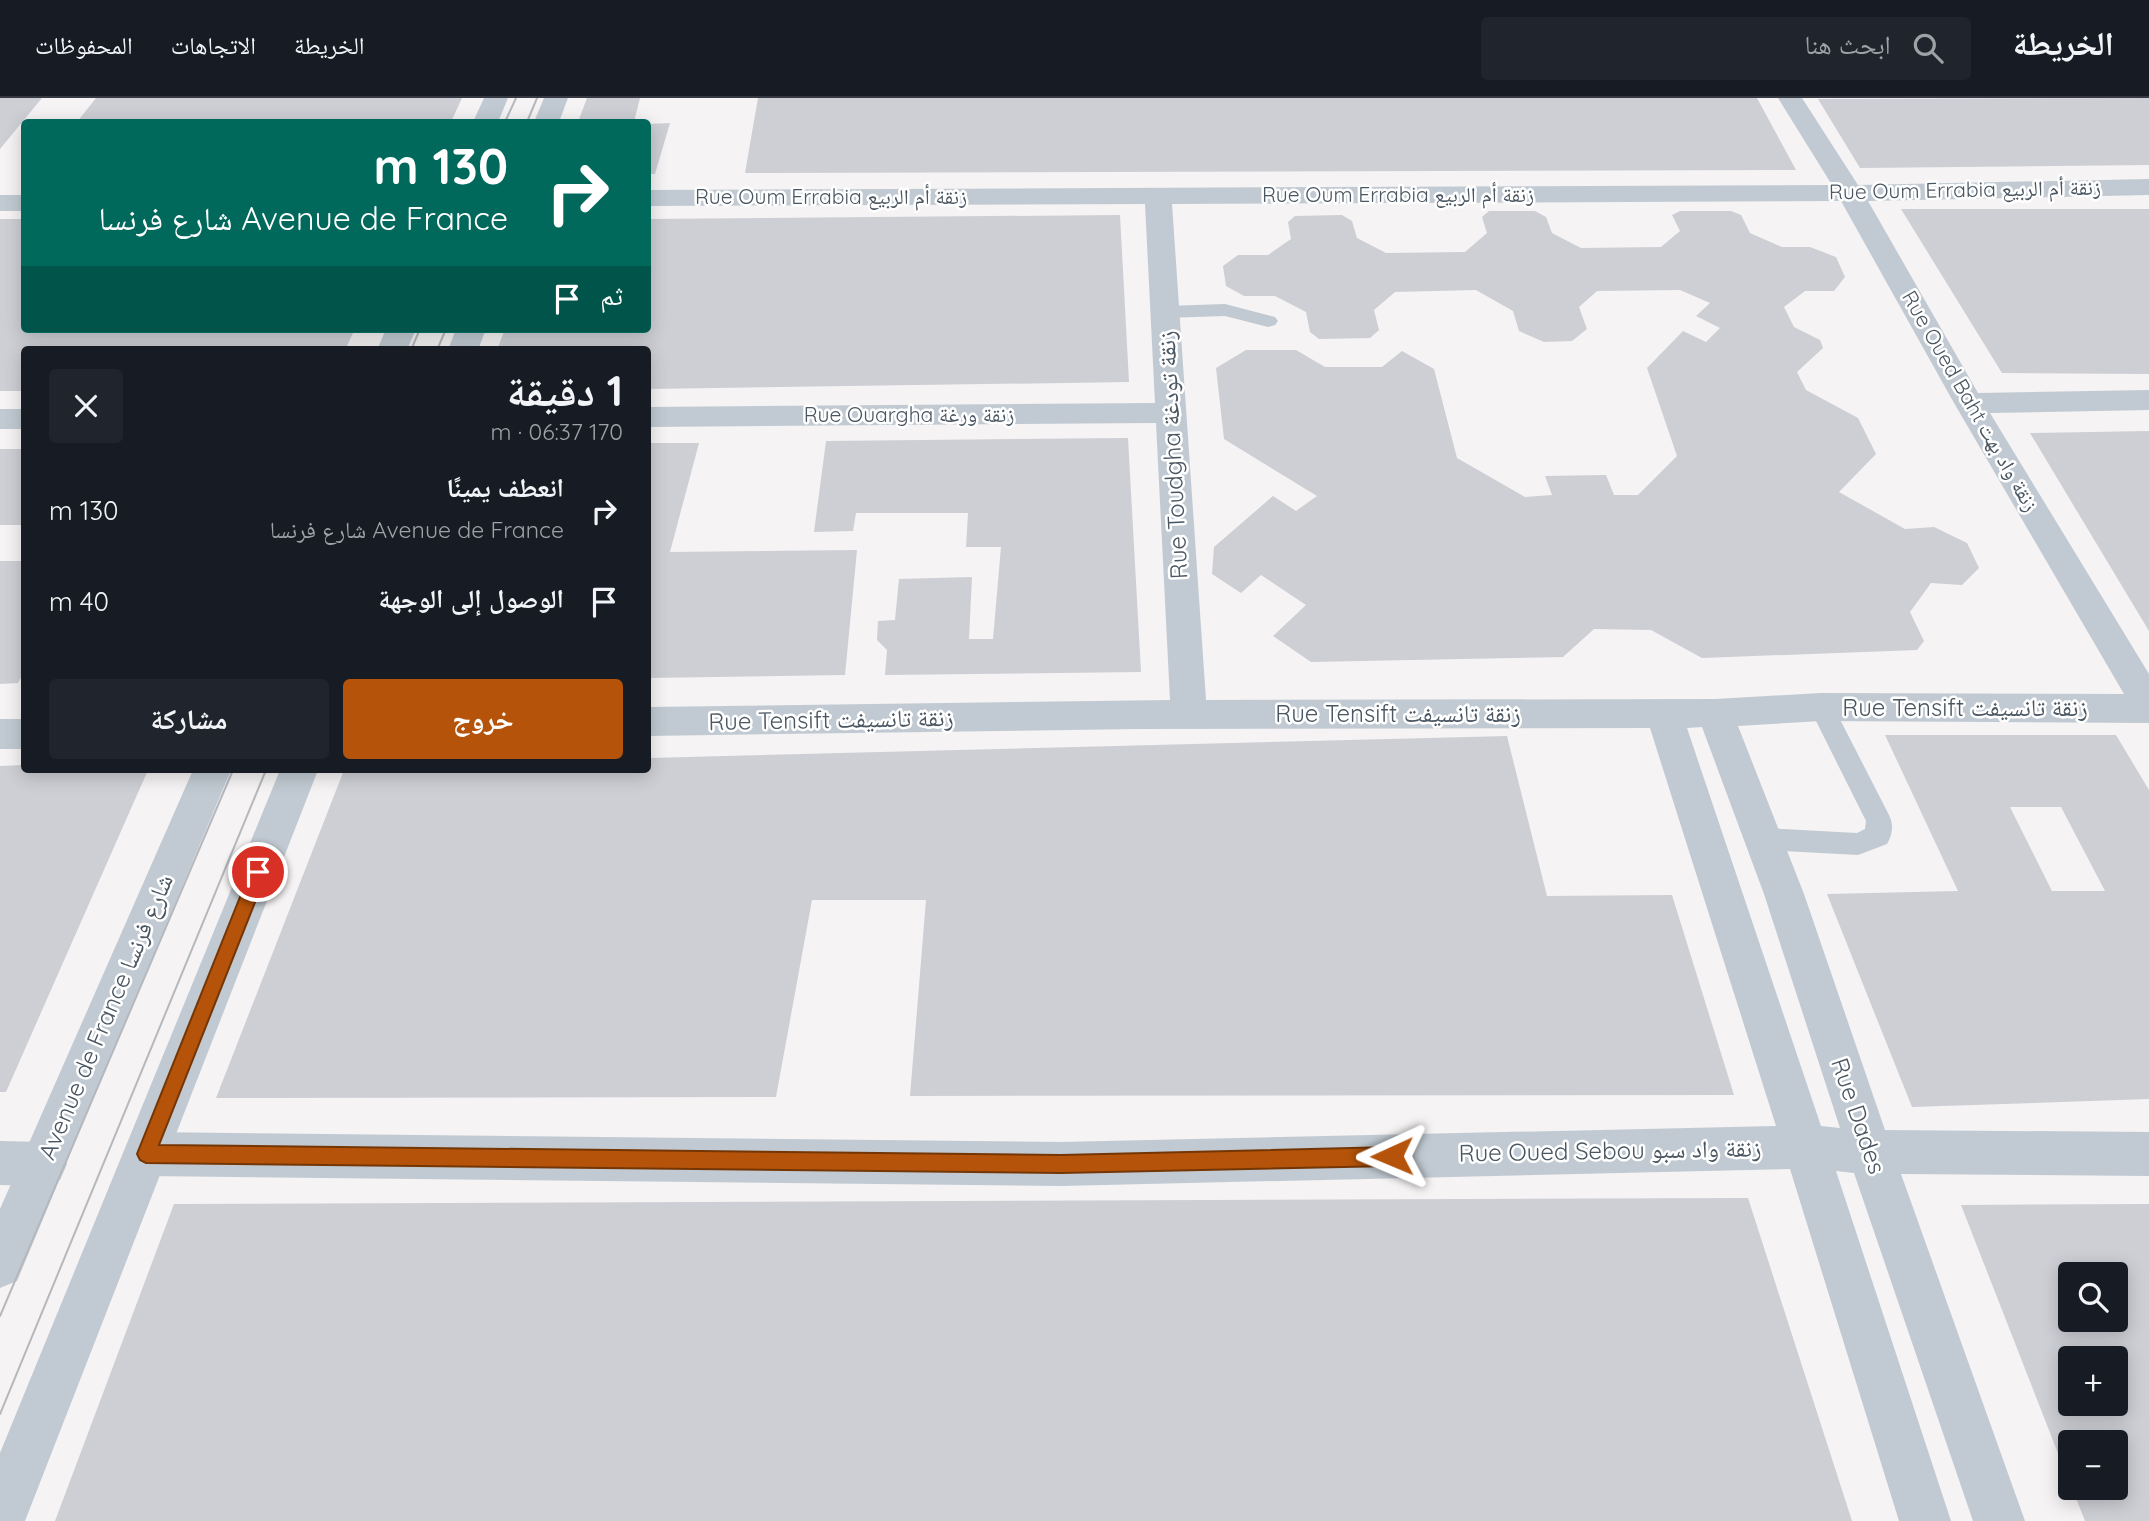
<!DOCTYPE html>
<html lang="ar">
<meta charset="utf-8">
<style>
:root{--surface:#171b24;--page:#20242c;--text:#f1f3f6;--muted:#9ea1a6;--line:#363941;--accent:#b45309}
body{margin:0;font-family:Quicksand,"Noto Naskh Arabic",sans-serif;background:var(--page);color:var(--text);direction:rtl;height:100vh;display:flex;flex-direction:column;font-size:26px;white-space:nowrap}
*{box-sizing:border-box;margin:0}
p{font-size:23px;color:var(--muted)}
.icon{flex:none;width:38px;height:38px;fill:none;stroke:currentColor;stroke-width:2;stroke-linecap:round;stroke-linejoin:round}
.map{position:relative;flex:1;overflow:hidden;direction:ltr}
.details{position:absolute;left:21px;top:248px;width:630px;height:427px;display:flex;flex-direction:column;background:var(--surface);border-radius:7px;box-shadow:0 4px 18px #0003;direction:rtl}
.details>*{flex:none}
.top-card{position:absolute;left:21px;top:21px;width:630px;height:214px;border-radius:7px;box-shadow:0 4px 18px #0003;direction:rtl;background:#00695c;color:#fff;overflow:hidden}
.buttons{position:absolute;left:2058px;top:1164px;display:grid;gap:14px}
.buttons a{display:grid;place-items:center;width:70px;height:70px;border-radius:7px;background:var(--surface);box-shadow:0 4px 18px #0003;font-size:35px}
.pin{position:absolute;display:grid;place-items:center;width:60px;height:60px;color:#fff;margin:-30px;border:4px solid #fff;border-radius:50%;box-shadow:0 2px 7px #0007}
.me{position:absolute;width:77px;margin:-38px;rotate:269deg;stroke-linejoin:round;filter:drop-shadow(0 0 5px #0008)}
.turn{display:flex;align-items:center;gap:24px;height:147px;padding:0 28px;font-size:32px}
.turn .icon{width:91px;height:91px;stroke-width:2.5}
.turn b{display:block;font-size:49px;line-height:60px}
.then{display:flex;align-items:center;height:66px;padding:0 28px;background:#0003;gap:14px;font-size:26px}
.round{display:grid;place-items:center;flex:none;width:74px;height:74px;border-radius:7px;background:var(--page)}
.summary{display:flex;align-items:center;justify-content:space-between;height:119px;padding:0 28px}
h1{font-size:42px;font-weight:700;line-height:52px}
.button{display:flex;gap:14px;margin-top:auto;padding:14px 28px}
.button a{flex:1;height:80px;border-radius:7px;background:var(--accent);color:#fff;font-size:28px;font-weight:700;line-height:80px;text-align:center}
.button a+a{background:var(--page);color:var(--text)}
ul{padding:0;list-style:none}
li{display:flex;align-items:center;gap:21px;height:91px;padding:0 28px}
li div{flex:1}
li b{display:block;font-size:26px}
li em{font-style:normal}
header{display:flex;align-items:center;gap:42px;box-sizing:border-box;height:98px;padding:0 35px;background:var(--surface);border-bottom:2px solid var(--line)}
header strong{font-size:33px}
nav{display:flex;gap:38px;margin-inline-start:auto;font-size:24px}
.search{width:490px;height:63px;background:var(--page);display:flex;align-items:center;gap:18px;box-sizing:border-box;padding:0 24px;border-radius:7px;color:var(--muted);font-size:26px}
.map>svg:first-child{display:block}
.building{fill:#cdcfd5;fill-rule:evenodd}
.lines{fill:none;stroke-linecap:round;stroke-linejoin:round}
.service{fill:#c1cad2;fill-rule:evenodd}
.minor{fill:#c1cad2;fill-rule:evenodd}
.tertiary{fill:#c1cad2;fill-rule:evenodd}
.tram{stroke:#b5b8bd;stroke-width:2}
.route{fill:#b45309;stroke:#753606;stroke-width:2}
.labels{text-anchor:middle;stroke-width:5;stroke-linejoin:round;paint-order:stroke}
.far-street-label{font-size:21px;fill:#4a5661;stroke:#fff}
.street-label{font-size:24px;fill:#4a5661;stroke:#fff}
</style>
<header>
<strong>الخريطة</strong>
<div class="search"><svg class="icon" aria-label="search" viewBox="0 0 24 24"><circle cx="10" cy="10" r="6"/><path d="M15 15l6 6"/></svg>ابحث هنا</div>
<nav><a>الخريطة</a><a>الاتجاهات</a><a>المحفوظات</a></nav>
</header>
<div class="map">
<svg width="2149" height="1423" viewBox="0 0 2149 1423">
<rect width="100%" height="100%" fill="#f5f3f3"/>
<path class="building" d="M0,0h42l-42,51z
M96,0h366l-11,24h-374z
M587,0h53l-6,24h-56z
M758,0h999l39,72 -1051,3z
M2149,0v67l-289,3 -42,-69z
M670,25l-15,51h-7v-50z
M1901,111h248v165l-147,-1z
M1489,113h46l11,6 6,16 29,15 80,-1 19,-16 -8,-16 8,-4h51l10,4 9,18 32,14h28l26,10 9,20 -11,14h-29l-21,16 10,20 26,13 3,8 -26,24 9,18 52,28 18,36 -37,38 66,37 29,-2 33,16 12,25 -17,17 -31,-2 -21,29 14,29 -7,9 -215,8 -51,-28 -57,-1 -31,28 -252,5 -38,-26 33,-31 -45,-30 -20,18 -29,-19 2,-27 59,-51 23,15 21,-15 -93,-57 -8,-71 30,-18h50l29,17h57l20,-16 32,18 23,89 68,39 27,-2 -7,-19 61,-1 8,20h24l39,-39 -30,-88 36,-37 23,11 14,-14 -24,-12 14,-13 -30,-13 -83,1 -18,16 8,22 -15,12 -28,1 -25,-11 -6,-20 -37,-21 -81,2 -21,18 5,20 -9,8 -51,1 -9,-7 -4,-20 -31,-16h-31l-18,-10 -3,-20 15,-11h30l23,-16 -3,-17 7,-6 47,-1 10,6 5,17 29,15 79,-1 22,-19 -5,-16z
M1120,117l9,167 -481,7v-39h-151l8,-21h143v-110z
M0,121h24v110h331l-10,21h-321v41h-24z
M2149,333v200l-119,-198z
M1128,340l13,234 -256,3 2,-25 -10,-10 1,-19 17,-1 4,-41 73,-2 -3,62h24l8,-92h-35l2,-34h-112l-3,18 -39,1 12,-91z
M648,345h51l-29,109 187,-2 -12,125 -197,3z
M0,351h24v76h-24z
M0,463h24v111l-6,11 -18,1z
M1885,637h231l33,55v309l-237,8 -85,-213 131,-3zM2010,709h51l44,84h-53z
M1507,638l40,160 125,-1 62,200 -824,1 16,-196h-114l-36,197 -560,1 128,-328h304v-12z
M24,667v5h124l-142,322h-6v-326z
M1748,1100l104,323h-1797l119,-317z
M2149,1106v317h-64l-13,-33h44v-46h-46v42l-109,-279zM2070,1176h46v46h-46zM2070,1260h46v46h-46z"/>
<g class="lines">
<path class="service" d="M1225,206l50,13 3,4 -3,4 -7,2 -43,-11 -60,2 -7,-2 -3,-4 3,-4 7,-2z
M1821,599l9,3 58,113c6,11 5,20 -1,31l-29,11 -94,-5 -9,-3 -4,-8 4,-8 9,-3 93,5 8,-4 1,-8 -57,-114 3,-7z"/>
<path class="minor" d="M1778,0h24l56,87 291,-6v16l-281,6 110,192 171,-3v20l-159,3 159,261v49l-328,-2 -83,5 66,168 81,236 264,2v44l-248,-2 124,347h-52l-119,-348 -18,-2 115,350h-52l-109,-352 -729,17 -914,-10 -16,-6 -7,-16 7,-16 16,-6 914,10 715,-16 -126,-398 -512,1 -490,7v-29l522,-7 -14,-277 -508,4v-20l507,-4 -10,-199 -497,2v-16l1184,-5zM1841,103l113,202 170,291 -303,-1 -106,6 -509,1 -34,-496zM1702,629l62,167 76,234 -19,-2 -134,-398z
M0,97h24v16h-24z
M0,311h24v20h-24z
M0,621h24v30h-24z
M0,1043l44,1 16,6 7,16 -7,16 -16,6 -44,-1z"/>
<path class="tertiary" d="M484,0h24l-10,24h-25z
M544,0h24l-9,24h-25z
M386,231h30l-9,21h-30z
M456,231h30l-8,21h-30z
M193,672h38l-214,511 -17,7v-79z
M280,672h38l-293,751h-25v-68z"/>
<path class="tram" d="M505,24l11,-24
M527,24l10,-24
M411,252l9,-21
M437,252l9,-21
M0,1218l233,-546
M0,1316l266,-644"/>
</g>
<path class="route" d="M258,767l6,2 3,5 -108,273 902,10 331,-8 7,3 2,6 -2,7 -7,3 -331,7 -915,-10 -6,-3 -3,-6 113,-282 2,-5z"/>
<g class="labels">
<g class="far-street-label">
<text transform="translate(1965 92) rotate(-1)" y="7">Rue Oum Errabia زنقة أم الربيع</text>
<text x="1398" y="104">Rue Oum Errabia زنقة أم الربيع</text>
<text x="831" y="106">Rue Oum Errabia زنقة أم الربيع</text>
<text transform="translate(1970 303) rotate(60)" y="7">Rue Oued Baht زنقة واد بهت</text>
<text x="909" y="324">Rue Ouargha زنقة ورغة</text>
</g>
<g class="street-label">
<text transform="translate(1173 357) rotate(-93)" y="8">Rue Toudgha زنقة تودغة</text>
<text x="1965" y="618">Rue Tensift زنقة تانسيفت</text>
<text x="1398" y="624">Rue Tensift زنقة تانسيفت</text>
<text transform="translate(831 622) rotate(-1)" y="8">Rue Tensift زنقة تانسيفت</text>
<text transform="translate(106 919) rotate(-67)" y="8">Avenue de France شارع فرنسا</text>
<text transform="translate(1858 1018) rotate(71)" y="8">Rue Dades</text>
<text transform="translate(1610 1053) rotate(-1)" y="8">Rue Oued Sebou زنقة واد سبو</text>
</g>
</g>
</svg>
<div class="buttons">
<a><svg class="icon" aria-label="search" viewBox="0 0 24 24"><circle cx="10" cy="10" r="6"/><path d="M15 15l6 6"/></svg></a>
<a>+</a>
<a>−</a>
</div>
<div class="pin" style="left:258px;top:774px;background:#d93025"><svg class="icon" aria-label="arrive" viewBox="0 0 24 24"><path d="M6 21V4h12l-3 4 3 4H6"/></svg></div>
<svg class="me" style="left:1392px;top:1058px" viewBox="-20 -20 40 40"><path d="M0-17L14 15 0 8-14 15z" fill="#b45309" stroke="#fff" stroke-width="4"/></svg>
<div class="top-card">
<div class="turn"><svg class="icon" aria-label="right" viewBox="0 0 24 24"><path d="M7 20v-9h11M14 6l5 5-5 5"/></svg><div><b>130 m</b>Avenue de France شارع فرنسا</div></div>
<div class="then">ثم<svg class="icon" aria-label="arrive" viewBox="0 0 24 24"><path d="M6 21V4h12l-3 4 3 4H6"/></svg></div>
</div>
<section class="details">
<div class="summary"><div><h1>1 دقيقة</h1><p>170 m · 06:37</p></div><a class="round"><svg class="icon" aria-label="close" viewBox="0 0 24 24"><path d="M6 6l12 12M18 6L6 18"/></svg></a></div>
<ul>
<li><svg class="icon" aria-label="right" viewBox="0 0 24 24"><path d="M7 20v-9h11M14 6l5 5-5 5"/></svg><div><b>انعطف يمينًا</b><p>Avenue de France شارع فرنسا</p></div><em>130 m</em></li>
<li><svg class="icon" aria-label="arrive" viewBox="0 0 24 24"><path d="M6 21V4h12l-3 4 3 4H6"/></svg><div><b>الوصول إلى الوجهة</b></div><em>40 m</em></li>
</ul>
<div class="button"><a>خروج</a><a>مشاركة</a></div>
</section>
</div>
